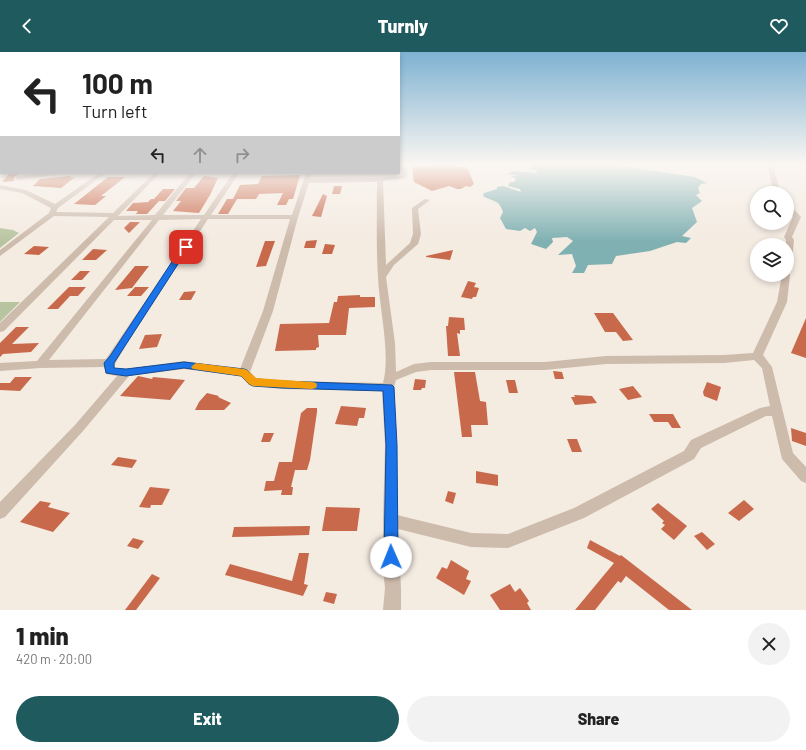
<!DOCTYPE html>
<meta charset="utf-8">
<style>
:root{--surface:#fff;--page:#f2f2f2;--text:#222;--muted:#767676;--accent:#1f5a5e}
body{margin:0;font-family:Barlow,sans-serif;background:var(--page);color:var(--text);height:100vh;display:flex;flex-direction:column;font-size:15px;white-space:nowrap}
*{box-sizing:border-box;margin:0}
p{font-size:13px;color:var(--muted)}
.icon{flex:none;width:22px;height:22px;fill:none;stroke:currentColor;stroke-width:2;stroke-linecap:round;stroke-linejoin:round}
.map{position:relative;height:558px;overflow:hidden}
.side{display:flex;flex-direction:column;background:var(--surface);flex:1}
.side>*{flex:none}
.guide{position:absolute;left:0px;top:0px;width:400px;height:122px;box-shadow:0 2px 6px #0003;background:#fff;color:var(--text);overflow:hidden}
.tools{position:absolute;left:750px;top:134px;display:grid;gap:8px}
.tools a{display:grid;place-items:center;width:44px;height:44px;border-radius:50%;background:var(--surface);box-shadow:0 2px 6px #0003;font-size:20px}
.pin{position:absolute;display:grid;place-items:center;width:34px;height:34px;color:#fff;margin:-17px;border-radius:8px;box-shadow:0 2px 6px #0006}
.me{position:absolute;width:44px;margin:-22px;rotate:359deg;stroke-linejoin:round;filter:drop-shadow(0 0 3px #0008)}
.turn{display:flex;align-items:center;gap:14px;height:84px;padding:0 16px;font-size:18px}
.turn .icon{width:52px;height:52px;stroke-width:2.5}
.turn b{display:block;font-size:28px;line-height:34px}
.lanes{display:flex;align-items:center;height:38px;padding:0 16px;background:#0003;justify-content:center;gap:20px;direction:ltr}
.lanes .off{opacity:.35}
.round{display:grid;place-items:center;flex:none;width:42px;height:42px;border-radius:21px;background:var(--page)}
.headline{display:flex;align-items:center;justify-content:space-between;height:68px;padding:0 16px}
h1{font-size:24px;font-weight:800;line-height:30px}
.cta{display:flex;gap:8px;margin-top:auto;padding:8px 16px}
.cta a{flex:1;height:46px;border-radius:24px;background:var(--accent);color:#fff;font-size:16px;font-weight:800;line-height:46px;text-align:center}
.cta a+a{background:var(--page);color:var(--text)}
header{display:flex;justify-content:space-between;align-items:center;height:52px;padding:0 16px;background:var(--accent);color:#fff;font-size:18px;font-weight:800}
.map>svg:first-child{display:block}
.green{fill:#b8c4a0}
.water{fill:#7fb0b2}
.building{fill:#c8694b}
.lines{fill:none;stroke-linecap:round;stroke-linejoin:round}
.minor{fill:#cdbbac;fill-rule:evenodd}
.route{fill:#1a73e8;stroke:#114b97}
.slow{fill:#f59e0b}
</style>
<header><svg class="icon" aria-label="back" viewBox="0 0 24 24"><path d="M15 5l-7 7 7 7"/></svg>Turnly<svg class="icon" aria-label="heart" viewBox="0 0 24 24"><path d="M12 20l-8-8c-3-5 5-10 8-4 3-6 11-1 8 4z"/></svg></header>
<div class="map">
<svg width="806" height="558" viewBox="0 0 806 558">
<rect width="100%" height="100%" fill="#f4ebe1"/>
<path class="green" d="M0,176l13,2 6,3 -19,15z
M0,250h20l-20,20z"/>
<path class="water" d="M533,112h75l87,13 12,6 -6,1 -3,4 2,5 -4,2 6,6 -10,7 5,14 -15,14 9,2 -5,5 -9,-1 -27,9 -34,5 -4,8 -24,1 -4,8h-12l4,-7 -4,-12 -14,1 15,-14 -6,-4 -15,1 1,4 -7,7 -15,-5 6,-12 -2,-4 -5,3 -5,-3 -5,3 -14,-2 -6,-11 3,-6c-4,-13 -10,-10 -20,-16l1,-3 13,-4v-2l6,-1 18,6 -1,-3 -12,-3 2,-4h4l2,-3 -5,-3h9l-13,-2 7,-3 21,2 3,-3 -9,-1z"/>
<path class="building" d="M451,112l4,1 1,2h11l7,17 -4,3 -4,-1 -5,3h-4l-8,-3 -17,5 -18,-9 -2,-15z
M10,121h11l-7,4v4l-12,1z
M300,123l-7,24h-4l-3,6h-9l6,-12 -24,1 -3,5h-19l-9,15h-10l9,-15h6l7,-14 18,-1 4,-8z
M71,124l-1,2 5,-1 -14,11 -28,-2 7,-7z
M204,124l14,2 -8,17 -11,18 -26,-2 8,-10h-5l10,-13h8z
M108,125h17l-24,19h5l-11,9 -21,-1z
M334,134h8l-2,8h-8z
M163,137h12l-10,12h-6l-12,13h-11l2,-3h-12l7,-8 15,-1 3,-3h3z
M323,142l4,2 -6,21 -9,-1z
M130,170h10l-11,11 -5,-5z
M317,188l-2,8h-11l2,-7z
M265,189h10l-9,25 -10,1z
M325,192l10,1 -3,9h-10z
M34,194l15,1 -10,8 -15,-1z
M93,197l14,1 -11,10h-14z
M453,198l-3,10 -24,-3v-1z
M135,214h14l-17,22 -17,2z
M80,219h10l-8,9h-11z
M468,229l8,2 -2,4 5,1 -3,9h-3l-1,2 -11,-2z
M69,235h17l-8,9h-8l-12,13h-11z
M135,235h14l-8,9h-14z
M196,239l-5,9h-12l5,-8z
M360,243v2h15v10l-26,1 -3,27h-28l1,12 -3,1v2l-41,1 5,-27 49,-1 5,-21h3l1,-6z
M594,261h19l20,27 -10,1 -7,-9h-11z
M449,265l15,1 1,12h-5v4l-3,-1 3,23h-12l-2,-30h2z
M806,266v40l-15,-5z
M16,275h13l-17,17 27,-1 -8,9 -28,2 -3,3v-14z
M162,282l-5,13 -18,2 6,-14z
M553,319l9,1 2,7h-9z
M454,320h21l5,29 6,1 2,23h-17l1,12h-10z
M138,324l14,3 1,-2 32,3 -15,20 -50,-4z
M15,325h17l-12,14 -20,-1v-7h10z
M415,327l11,1 -1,8h-3l-1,2h-8z
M506,328h9l3,13h-9z
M707,330l14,5 -4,14 -13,-5 -1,-4z
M633,334l9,11 -14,3 -9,-11z
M207,341l12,3 -1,1 13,6 -7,7h-29l4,-8z
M574,343l18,1 5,7 -22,2 -4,-8h4z
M341,354l25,2 -2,10h-5l-2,8 -22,-2z
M307,356h10v4l-7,48 -3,10h-12l-4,17h2l-1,8h-11l1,-5 -18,1 2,-10h8l5,-19h13l9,-49z
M649,362h24l8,14h-9l-4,-6h-14z
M791,376l15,5v13l-14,-5z
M264,381h10l-4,9h-9z
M567,387h10l5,13h-10z
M118,405l19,3 -5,8 -21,-3z
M476,419l22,4v11l-22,-3z
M150,435l20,2 -8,16h-11l-1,3 -11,-1z
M448,439l8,2 -3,11 -8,-3z
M744,448l10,9 -15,12 -11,-8z
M40,449l11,2 -3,4 22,6 -17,19 -33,-10z
M658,451l29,23 -13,14 -13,-11 4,-4 -3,-2 2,-2 -13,-12z
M326,455l34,1 -3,23h-35z
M310,474l-1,9 -77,2 2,-10z
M702,480l13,12 -8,6 -13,-14z
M133,486l11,3 -6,8 -11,-3z
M590,488l30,16 1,-1 71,55h-23l-43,-34 -5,7 -3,-2 -23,29h-20l39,-47 -27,-15z
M299,501h10l-5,31 4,1 -5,11 -78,-21 5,-11 62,17z
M451,508l18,11 -3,8 5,2 -7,14 -28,-17 6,-11 5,2z
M152,522l8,4 -24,32h-11z
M510,532l5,8 5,-4 9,13 -2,2 4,7h-31l-10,-15z
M326,540l11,2 -3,10 -11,-3z"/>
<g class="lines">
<path class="minor" d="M402,112h6l-1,14 -24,3 3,84 24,-22 3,-9 -1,-26 13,-9 5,1 -12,9 3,25 -3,10 -24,21 -8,12 9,66 1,29 18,-8 17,-2h114l61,-6 118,-1 29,-2 24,-51 5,-27h5v-30h-1v-5l-2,-3 9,-20 -6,-8v-6l2,1 12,13 -9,20 2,3 -3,31 -2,2 1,2 -3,27 -24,53 9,12 21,86 13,14v16l-5,-2 -19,-22 -10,-43h-6l-65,32 -7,11 -110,59 -76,30 -37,-1 -73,-18 3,59v22h-18l2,-22 -2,-18v-50l2,-75 -3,-54 -100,-2 -29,-3 -4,-1 -8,-9 -57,-7 -55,7 -46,55 -78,86 -5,2v-17l75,-77 42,-49 -11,-2 -2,-7 -64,1 -40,3v-8l37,-2 115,-141h-38l-110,111 -4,1v-9l109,-106 -55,-1 -54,40v-6l49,-37 2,-5 -29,-15 -22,-4v-4l26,5 29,14 44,-31h7l-48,35 -2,4 57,1 41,-40h6l-42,43 37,-1 35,-42h6l-33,42h41l29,-42h6l-28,42h81l14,-42h6l-2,6 70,-1 22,-2zM377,130c0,31 -1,63 1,95 1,30 13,78 5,106l-101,-2 -26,-3 -6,-6 23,-61 25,-94 11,-34zM201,167l-95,140 -57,1 110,-140zM208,167h82l-27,92 -23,58 -56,-8 -58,8 -11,-1v-4l12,-21zM754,308l8,8 8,38 -10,2 -69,32 -7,11 -110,57 -66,26 -37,-1 -74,-18v-70l-3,-58 2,-7 20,-8 15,-2h114l61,-6 118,-1z
M767,112h6l7,29h-6z
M43,121h17l-3,2 -39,5 -3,-2 3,-2z"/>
</g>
<linearGradient id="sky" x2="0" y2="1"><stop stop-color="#7eb2d2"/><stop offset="0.59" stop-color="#faf6f2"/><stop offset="1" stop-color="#faf6f2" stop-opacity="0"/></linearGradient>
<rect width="806" height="190" fill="url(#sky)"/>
<path class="route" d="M183,193h3l3,2 -75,116v5l12,1 58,-7 60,7 3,1 9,9 26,2 110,4 2,2 3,58 1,112 -2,5 -5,2 -5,-2 -2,-5 2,-112 -3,-54 -101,-3 -29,-2 -4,-2 -8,-8 -57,-8 -58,8 -20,-3 -2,-10 6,-7z"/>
<path class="slow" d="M196,311l48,6 3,1 9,8 56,4 4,1 1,2 -1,3 -4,1 -59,-3 -4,-2 -8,-8 -48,-7 -2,-2z"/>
</svg>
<div class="tools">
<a><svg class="icon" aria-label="search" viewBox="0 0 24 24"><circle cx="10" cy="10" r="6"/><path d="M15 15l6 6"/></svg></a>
<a><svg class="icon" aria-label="layers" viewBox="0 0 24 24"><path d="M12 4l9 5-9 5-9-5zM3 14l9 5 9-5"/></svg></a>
</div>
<div class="pin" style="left:186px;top:195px;background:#d93025"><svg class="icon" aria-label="arrive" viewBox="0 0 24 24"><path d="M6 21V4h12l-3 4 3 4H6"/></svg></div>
<svg class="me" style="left:391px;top:505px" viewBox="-20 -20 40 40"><circle r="19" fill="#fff"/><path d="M0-13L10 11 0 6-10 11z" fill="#1a73e8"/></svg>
<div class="guide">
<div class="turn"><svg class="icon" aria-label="left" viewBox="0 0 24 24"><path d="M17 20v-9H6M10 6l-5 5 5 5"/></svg><div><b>100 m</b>Turn left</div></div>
<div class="lanes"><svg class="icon" aria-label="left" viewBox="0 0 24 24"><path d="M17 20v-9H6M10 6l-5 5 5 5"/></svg><svg class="icon off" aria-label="ahead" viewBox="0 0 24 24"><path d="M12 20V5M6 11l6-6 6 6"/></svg><svg class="icon off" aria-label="right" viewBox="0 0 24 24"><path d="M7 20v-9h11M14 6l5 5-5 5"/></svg></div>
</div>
</div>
<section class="side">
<div class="headline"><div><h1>1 min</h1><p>420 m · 20:00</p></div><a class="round"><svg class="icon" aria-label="close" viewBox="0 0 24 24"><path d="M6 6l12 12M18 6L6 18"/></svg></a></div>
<div class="cta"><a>Exit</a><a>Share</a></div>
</section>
